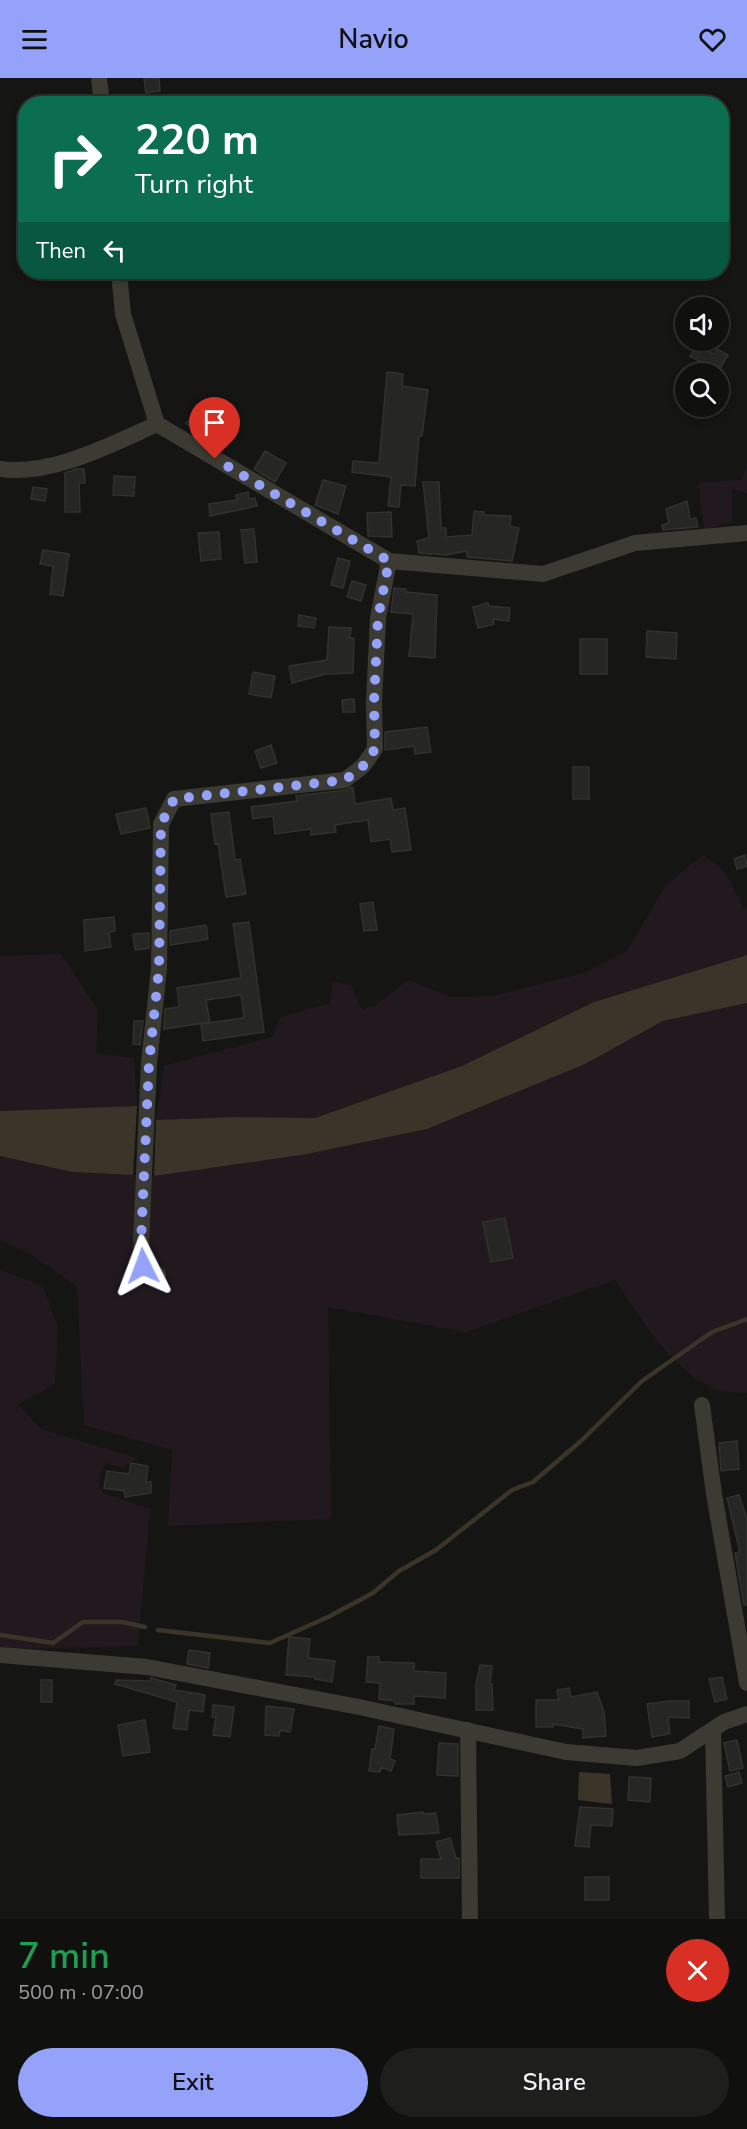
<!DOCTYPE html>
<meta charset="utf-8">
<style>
:root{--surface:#10100f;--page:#1e1e1d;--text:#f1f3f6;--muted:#9c9d9e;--line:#30302f;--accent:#94a2fa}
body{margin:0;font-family:"Nunito Sans",sans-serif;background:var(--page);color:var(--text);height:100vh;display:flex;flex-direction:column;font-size:22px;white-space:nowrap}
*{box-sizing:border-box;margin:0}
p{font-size:20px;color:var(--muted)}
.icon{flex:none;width:33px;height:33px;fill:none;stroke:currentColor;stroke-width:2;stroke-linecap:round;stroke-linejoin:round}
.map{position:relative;height:1841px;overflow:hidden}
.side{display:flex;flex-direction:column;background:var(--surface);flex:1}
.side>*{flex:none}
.banner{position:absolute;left:18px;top:18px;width:711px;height:183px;border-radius:24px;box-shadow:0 3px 9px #0003,0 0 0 2px var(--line);background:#0b6e4f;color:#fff;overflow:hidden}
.controls{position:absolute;left:675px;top:219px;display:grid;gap:12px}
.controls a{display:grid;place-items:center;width:54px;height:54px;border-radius:50%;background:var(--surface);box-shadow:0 3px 9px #0003,0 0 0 2px var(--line);font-size:30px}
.pin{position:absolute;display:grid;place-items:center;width:51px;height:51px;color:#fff;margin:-62px -26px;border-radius:50% 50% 50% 0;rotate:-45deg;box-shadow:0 0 6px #0007}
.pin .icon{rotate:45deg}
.me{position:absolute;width:66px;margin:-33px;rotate:357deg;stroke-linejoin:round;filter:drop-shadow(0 0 4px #0008)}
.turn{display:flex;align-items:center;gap:21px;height:126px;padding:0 18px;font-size:27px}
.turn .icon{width:78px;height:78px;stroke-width:2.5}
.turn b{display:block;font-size:42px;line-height:51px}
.then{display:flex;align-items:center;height:57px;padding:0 18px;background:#0003;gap:12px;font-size:22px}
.round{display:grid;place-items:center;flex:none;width:63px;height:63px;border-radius:32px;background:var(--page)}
.summary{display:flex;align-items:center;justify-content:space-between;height:102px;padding:0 18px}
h1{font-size:36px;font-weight:600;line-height:45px;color:#1e9e55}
.primary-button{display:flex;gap:12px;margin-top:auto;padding:12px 18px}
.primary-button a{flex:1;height:69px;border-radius:36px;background:var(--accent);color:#111;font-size:24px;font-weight:600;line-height:69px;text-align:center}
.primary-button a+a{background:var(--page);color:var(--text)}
header{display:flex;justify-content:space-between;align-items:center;height:78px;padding:0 18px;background:var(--accent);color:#111;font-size:27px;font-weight:600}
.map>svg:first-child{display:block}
.green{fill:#21191e}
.water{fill:#3b3429}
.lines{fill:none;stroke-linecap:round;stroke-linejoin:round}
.stream{stroke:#3b3429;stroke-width:4.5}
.building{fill:#262724;stroke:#31322d;stroke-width:1.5}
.street{stroke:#3b3b34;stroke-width:16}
.route{stroke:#94a2fa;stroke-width:10;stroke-dasharray:0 18}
</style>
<header><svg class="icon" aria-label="menu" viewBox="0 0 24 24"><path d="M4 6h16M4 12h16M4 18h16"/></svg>Navio<svg class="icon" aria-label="heart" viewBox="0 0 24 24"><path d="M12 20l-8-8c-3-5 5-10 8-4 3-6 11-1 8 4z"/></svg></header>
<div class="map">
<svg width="747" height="1841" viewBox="0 0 747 1841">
<rect width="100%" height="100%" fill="#151614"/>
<path class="green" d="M747,388v27l-15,-4 1,32 -29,9 -6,-47 43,-3z
M703,777l21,16 20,38h3v46l-153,47 -132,64 -147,52 -78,-1 -81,3 8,-54 108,-29 9,-20 49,-14 3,-22 18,5 11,24 13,-5 33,-25 42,17 43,-1 91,-23 43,-22 39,-66z
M61,876l37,56 -2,43 38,5 3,48 -137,5v-155z
M747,925v390c-10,-1 -24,0 -32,-4 -42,-17 -76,-73 -100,-109l-149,52 -138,-25 3,212 -163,7 4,-76 -88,-25 -7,-139 -47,-32 -30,-14v-84l72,16 82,4 148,-21 125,-26 158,-65 78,-43z
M0,1191l43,18 15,40 -3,57 -37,21 23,24 96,29 -14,10 -18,-5 -8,18 6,12 47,16 -12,137 -122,3 -16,-2z"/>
<path class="water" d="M747,877v48l-84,18 -78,43 -158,65 -125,26 -148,21 2,-56 81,-3 78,1 147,-52 132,-64z
M137,1028l-4,69 -61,-3 -72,-16v-45z
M579,1694l31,2 2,30 -34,-4z"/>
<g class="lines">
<path class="stream" d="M158,1552l112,13 58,-26 45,-24 26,-22 37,-21 76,-60 21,-8 48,-41 61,-60 70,-49 35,-13
M0,1557l53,8 30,-21h39l23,5"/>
</g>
<path class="building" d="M144,0h15l1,13 -14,2z
M697,268l17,8 3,-5 11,6 -10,17 -28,-16z
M387,294l16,2 -1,12 26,4 -6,46h-3l-4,50 -14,-1 -2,22 -11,-1 3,-29 -39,-5 1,-11 26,2z
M201,332l9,9 -15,13 -9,-9z
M265,373l21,12 -11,19 -21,-13z
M76,391h8l1,14h-6l1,29h-15v-39z
M114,398l21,1 -1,19 -21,-1z
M323,402l23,6 -8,28 -23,-9z
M423,404h16l2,46h5v9l26,-2 2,-24 10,1v3l27,1 -1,10 9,2 -7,33 -45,-4v-6l-21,4 -27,-2 -2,-12 12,-3z
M33,409l14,2 -2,12 -14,-2z
M248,414l1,7 6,-1 2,8 -47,10 -1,-12 28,-4 -1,-5z
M687,423l3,18 6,-1 2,9 -35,3 -1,-5 7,-2 -3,-14z
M391,434l1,25 -24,-1 -1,-23z
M254,451l3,33 -12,1 -4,-33z
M219,454l2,27 -20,2 -3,-28z
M43,472l26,4 -6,42 -13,-2 3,-28 -13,-2z
M338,480l12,3 -7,27 -12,-3z
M352,503l14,4 -5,16 -14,-4z
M394,510l12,1v3l31,3 -2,63 -26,-2 4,-42 -22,-2z
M488,525l1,3 21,2 -1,13 -16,-2 1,5 -16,4 -5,-21z
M299,537l17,3 -2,10 -16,-2z
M329,549l22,1 -1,10h4l-1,35 -28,1 -33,9 -3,-17 38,-6z
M647,553l30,2 -1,26 -30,-2z
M580,561h27v35h-27z
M253,594l22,4 -4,22 -22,-4z
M354,621l1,13h-12l-1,-12z
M427,649l4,25 -16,2 -1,-8 -29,4v-18z
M271,667l6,18 -16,5 -6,-17z
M573,689h16v32h-16z
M353,709l2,17 36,-6 2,12 12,-2 6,42 -19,2 -2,-13 -19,3 -3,-22 -33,5 1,7 -25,3v-6l-36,5 -2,-18 -20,3 -2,-12 46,-6 -1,-5 50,-6z
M146,730l4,20 -29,6 -5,-20z
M229,734l6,48 5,-1 6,35 -20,3 -8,-54 -3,1 -4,-30z
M745,777l2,11 -10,3 -3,-10z
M373,824l4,28 -13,1 -4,-27z
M114,839l1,14 -6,1 2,15 -26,4 -1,-31z
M249,844l15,110 -61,9 -2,-17 43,-6 -3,-23 -35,5 4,22 -46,7 1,-20 14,-2 -2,-19 64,-10 -8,-54z
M206,847l2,14 -38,6v-14z
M149,855v15l-14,2 -2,-16z
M134,943h9l-3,24 -7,-1z
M505,1140l8,40 -22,4 -8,-40z
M737,1363l2,28 -18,2 -2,-28z
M131,1385l17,3 -2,16h5v11l-26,4 -1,-6 -20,-3 3,-17 22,3z
M739,1417l8,24v86h-3l-9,-52 5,-1 -13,-54z
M289,1559l21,2 -2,19 27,3 -3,21 -17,-3v-2l-29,-2z
M189,1572l21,3 -2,15 -21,-4z
M368,1579h11v5l35,1v8l32,2 -1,25 -31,-2v8h-19v-3l-16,-2 1,-16 -14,-1z
M480,1587l12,1 -2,18h2l1,26h-17v-26z
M722,1599l5,22 -12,3 -6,-23z
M151,1600l25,7 -2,5 31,5 -2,17 -14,-2 -2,20 -14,-2 4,-26 -62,-18 1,-4 34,1z
M41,1602h11v22h-11z
M569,1610l2,9 26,-5 7,20 2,24 -23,2v-9l-30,-5v3h-17v-27h23l-2,-10z
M669,1623h20v17l-21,-1 2,17 -18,3 -5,-33z
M213,1627l21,2 -4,30 -17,-2 3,-18h-4z
M266,1628l28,3 -4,23 -10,-2 -1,6 -14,-1z
M145,1642l5,32 -27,4 -5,-31z
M379,1648l15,3 -4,30 5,2 -4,10 -10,-4 -1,5 -11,-1 3,-22h3z
M737,1662l6,28 -13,3 -6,-28z
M439,1665l19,1v32l-21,-1z
M739,1694l3,11 -14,4 -3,-11z
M629,1699l22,1 -1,24 -22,-2z
M580,1729l33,2 -1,17 -21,-1 -2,22 -14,-1z
M423,1734v2l13,-1 3,20 -40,2 -2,-20z
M450,1760l6,20h3v20h-38v-19h20l-5,-17z
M585,1799h24v23h-24z"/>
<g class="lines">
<path class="street" d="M99,0l3,26
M119,194l4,42 34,110 232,137 154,13 92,-31 112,-10
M0,391c52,7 110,-24 157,-45
M158,1196l-15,-8 -2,-24 8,-179 10,-94 2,-145 13,-25 171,-19 18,-14 12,-17 -1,-47 4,-84 11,-57
M702,1327l12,89 33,189
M0,1577l147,12 212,40 207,45 71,6 43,-7 44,-29 23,-8
M713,1651l4,190
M468,1652l2,189"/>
</g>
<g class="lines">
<path class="route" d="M143,1188l-2,-24 8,-179 10,-94 2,-145 13,-25 171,-19 18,-14 12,-17 -1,-47 4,-84 11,-57 -174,-102"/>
</g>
</svg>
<div class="controls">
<a><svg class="icon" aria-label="sound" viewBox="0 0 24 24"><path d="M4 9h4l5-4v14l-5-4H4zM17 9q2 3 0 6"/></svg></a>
<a><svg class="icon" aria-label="search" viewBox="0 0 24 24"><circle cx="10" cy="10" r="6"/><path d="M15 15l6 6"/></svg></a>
</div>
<div class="pin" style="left:215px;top:381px;background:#d93025"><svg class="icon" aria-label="arrive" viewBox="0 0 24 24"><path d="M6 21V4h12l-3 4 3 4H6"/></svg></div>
<svg class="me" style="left:143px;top:1188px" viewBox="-20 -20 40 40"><path d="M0-17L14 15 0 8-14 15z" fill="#94a2fa" stroke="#fff" stroke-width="4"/></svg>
<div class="banner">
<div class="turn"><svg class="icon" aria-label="right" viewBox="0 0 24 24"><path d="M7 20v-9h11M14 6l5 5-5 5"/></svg><div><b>220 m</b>Turn right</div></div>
<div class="then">Then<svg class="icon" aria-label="left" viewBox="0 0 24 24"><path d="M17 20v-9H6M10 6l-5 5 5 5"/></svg></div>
</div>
</div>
<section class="side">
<div class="summary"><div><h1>7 min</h1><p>500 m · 07:00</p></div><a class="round" style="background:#d93025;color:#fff"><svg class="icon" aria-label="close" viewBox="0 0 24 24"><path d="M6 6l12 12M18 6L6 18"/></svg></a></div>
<div class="primary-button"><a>Exit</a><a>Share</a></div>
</section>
